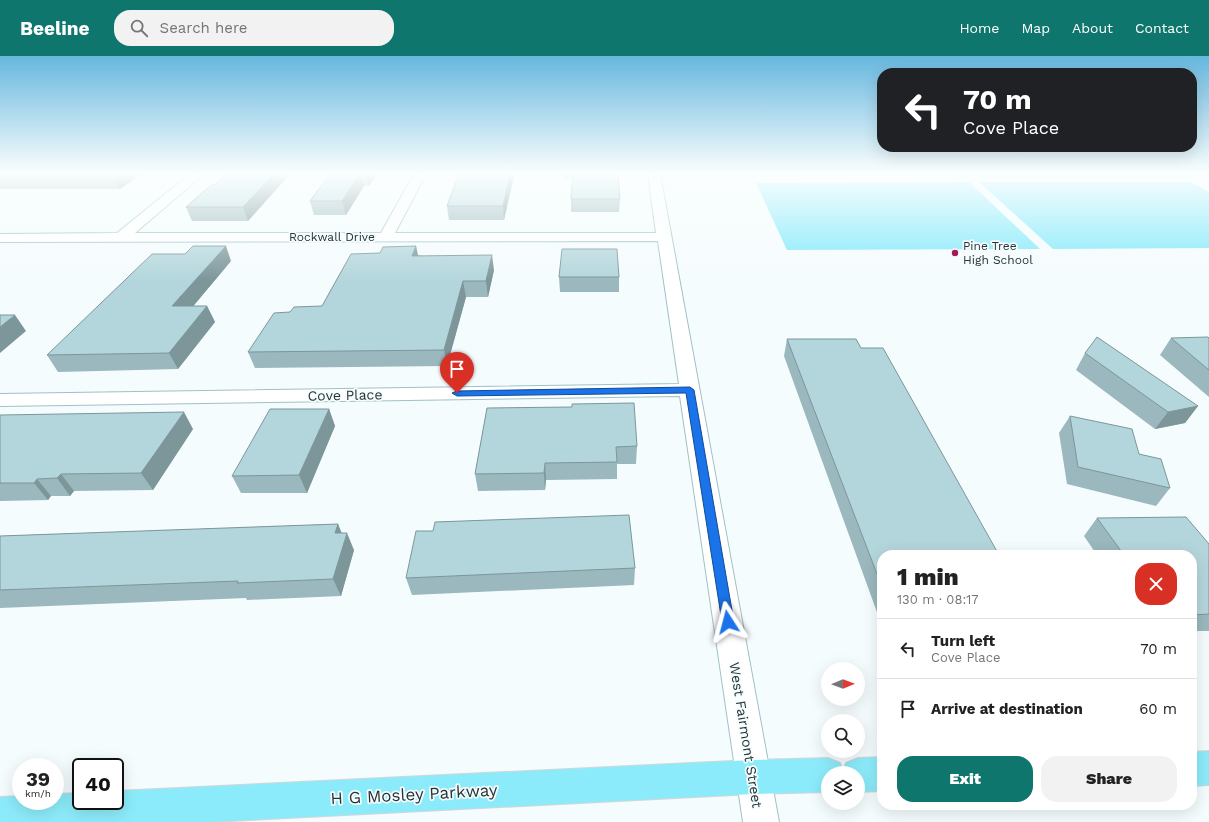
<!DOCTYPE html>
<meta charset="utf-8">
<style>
:root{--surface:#fff;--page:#f2f2f2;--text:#222;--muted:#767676;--line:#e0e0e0;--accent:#0f766e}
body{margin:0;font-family:"Work Sans",sans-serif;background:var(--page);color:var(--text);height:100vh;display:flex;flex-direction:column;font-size:15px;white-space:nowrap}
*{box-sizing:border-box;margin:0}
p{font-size:13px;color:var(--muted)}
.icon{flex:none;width:22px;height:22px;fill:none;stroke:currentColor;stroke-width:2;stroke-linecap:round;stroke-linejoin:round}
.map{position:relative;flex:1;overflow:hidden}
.sheet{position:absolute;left:877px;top:494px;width:320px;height:260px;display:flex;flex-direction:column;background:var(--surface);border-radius:16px;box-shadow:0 4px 16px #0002}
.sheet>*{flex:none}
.guide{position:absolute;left:877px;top:12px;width:320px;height:84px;border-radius:16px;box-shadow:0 4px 16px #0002;background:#202124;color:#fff;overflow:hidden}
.needle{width:26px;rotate:89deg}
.buttons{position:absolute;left:821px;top:606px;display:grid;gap:8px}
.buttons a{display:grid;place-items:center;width:44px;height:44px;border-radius:50%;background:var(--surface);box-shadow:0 4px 16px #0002;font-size:20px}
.speed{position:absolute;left:12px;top:702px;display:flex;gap:8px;font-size:20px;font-weight:700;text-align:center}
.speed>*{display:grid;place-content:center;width:52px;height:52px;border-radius:50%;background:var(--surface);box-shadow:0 4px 16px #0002;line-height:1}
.speed small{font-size:10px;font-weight:400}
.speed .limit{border:2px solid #111;border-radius:6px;background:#fff;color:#111}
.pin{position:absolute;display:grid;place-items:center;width:34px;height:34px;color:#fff;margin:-41px -17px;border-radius:50% 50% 50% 0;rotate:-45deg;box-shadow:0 0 4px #0007}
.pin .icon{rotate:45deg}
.me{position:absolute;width:44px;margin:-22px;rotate:351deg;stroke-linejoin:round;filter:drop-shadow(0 0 3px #0008)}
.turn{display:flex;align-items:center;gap:14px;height:84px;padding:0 20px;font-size:18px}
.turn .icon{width:52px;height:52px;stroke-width:2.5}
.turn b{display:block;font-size:28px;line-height:34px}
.round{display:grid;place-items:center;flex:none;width:42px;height:42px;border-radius:16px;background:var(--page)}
.head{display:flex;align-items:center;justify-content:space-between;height:68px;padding:0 20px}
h1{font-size:24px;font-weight:800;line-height:30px}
.button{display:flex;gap:8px;margin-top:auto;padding:8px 20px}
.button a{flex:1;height:46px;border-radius:16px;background:var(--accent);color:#fff;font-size:16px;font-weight:800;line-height:46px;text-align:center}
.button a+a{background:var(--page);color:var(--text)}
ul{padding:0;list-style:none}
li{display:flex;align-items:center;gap:12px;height:60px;padding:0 20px;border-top:1px solid var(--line)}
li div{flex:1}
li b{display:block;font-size:15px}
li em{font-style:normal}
header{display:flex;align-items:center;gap:24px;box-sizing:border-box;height:56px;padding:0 20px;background:var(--accent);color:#fff}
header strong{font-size:19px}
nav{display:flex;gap:22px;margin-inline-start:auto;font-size:14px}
.search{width:280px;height:36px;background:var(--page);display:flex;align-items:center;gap:10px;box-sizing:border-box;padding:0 14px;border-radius:16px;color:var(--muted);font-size:15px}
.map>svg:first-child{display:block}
.green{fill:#7ee8fa}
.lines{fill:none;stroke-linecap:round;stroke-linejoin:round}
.minor-casing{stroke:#9fc1c7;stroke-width:2}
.major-casing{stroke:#d4d6d7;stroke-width:2}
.minor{fill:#fff;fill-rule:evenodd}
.major{fill:#8cebfa;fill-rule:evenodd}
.wall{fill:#9ab8bd}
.shaded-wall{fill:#7d969a}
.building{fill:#b3d6dc;stroke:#7d969a}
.route{fill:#1a73e8;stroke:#114b97}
.poi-dot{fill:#a6185a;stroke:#f5fcfd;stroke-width:1.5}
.labels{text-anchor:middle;stroke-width:3.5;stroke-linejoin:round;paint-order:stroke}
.far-street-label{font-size:12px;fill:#263436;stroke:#f5fcfd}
.far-poi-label{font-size:12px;fill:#263436;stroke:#f5fcfd;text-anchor:start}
.street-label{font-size:14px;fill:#263436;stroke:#f5fcfd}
.near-street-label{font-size:17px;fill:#263436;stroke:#f5fcfd}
</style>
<header>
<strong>Beeline</strong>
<div class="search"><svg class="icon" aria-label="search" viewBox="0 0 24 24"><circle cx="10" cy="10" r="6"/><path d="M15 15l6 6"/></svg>Search here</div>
<nav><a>Home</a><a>Map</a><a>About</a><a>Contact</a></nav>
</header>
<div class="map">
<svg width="1209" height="766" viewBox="0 0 1209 766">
<rect width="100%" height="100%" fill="#f5fcfd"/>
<path class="green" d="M969,126l71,67 -253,1 -31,-67z
M979,126h212l18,10v56l-156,1z"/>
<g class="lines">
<defs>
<path id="minor" d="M190,118h14l-69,59h246l33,-59h12l-31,59h261l-8,-59h12l119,648h-36l-63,-426 -680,10v-12l679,-10 -21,-143 -658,1v-8l117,-1z"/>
<path id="major" d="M1209,695v34l-17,1v-34z
M882,701v34l-24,1v-19h-30v19l-75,2 -542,28h-211v-25l21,-1v5h34v-7l26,-1v8h34v-10l638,-31 75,-2 12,5 3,7 3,-7 12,-5z"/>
</defs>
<use href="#minor" class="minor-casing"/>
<use href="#major" class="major-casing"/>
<use href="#minor" class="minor"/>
<use href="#major" class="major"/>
</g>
<path class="wall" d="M0,118h141l-21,15h-120z
M226,118h64l-42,47h-56l-6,-14 28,-22z
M330,118h47l-8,12h-5l-18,29h-32l-4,-14z
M459,118h55l-10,46h-55l-2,-14z
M564,118h54l2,25 -1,13h-48v-13l1,-20h-8z
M416,190l2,9 76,15 -6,27h-22l-19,69 -192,2 -7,-16 74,-46 58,-53z
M231,205l-38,45h14l8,16 -37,47 -120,3 -11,-17z
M559,221h60v15h-59z
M1171,282h38v59l-49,-42z
M787,283l74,9 21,207v71l-98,-270z
M1085,297l113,53 -13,17 -30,6 -79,-59z
M487,352l150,38 -1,18h-19v15l-71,1 -1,10 -67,1 -3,-17z
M329,353l6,17 -28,67h-66l-9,-17z
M0,359l193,14 -40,61 -79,1 -4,5h-19l-3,4 -48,1z
M1070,360l100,72 -14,18 -89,-22 -8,-51z
M1097,462l112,26v87h-17v-76h-95l-13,-19z
M338,468l3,9 13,17 -13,46 -94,4 -1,-2 -246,10v-72z
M433,475l202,37 -1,17 -222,10 -6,-17z"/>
<path class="shaded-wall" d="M117,118h24l-21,15 -6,-13z
M274,118h16l-42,47 -5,-14z
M360,118h1l3,12 -18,29 -4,-14z
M366,118h11l-8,12z
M510,118h4v2l-10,44 -1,-14z
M226,190l5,15 -51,61 -8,-16z
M416,190l3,15 -7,-5z
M492,199l2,15 -6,27 -2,-16z
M463,225l3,16 -19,69 -3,-16z
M207,250l8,16 -37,47 -9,-16z
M15,259l11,16 -26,22v-26z
M1198,350l-13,17 -30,6 13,-17z
M329,353l6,17 -28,67 -8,-18z
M184,356l9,17 -40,61 -12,-17z
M545,407l1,17 -1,10 -1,-17z
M61,418l13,17 -4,5 -13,-18z
M37,423l14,17 -3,4 -14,-17z
M338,468l7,17 2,-8 7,17 -13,46 -8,-17 2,-46z"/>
<path class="building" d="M0,118h117l-3,2h-114z
M226,118h48l-31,33h-57l25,-22h3z
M330,118h30l-18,27h-32z
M459,118h51l-7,32h-56z
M573,118h45l2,25h-49z
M193,190h33l-54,60h35l-38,47 -122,2 105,-101h33z
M416,190l-4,10 80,-1 -6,26h-23l-19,69 -196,2 26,-39 16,-1 4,-5 28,-1 29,-52 29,-1 3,-6z
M562,193h55l2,28h-60z
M0,259h15l-15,12z
M1097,281l101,69 -30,6 -83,-59z
M1208,281l1,1v32l-38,-32z
M787,283h69l5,9h22l116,207h-117v32z
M634,347l3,43 -21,1 1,15 -72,1 -1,10 -69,1 12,-66 85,-1v-3z
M270,353h59l-30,66 -67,1z
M184,356l-43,61 -80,1 -4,4 -20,1 -3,4h-34v-68z
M1070,360l62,13 7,25 22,5 9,29 -92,-21z
M629,459l6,53 -229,10 10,-47h17l2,-9z
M1186,461l23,27v70l-17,1v-60h-68l-27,-37z
M338,468l-3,9h12l-14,46 -96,4 1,-2 -238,9v-54z"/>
<linearGradient id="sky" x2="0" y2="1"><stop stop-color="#66b7de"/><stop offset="0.52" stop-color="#fafefe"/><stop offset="1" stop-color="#fafefe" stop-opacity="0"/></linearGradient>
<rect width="1209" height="225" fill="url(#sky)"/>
<path class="route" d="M690,331l4,3 40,232 -2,4 -4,1 -4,-1 -2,-4 -36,-229 -229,3 -5,-3 5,-2z"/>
<circle class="poi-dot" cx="955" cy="197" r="4"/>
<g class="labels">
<g class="far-street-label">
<text x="332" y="185">Rockwall Drive</text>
</g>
<g class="far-poi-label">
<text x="963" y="194">Pine Tree<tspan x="963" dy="14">High School</tspan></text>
</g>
<g class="street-label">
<text transform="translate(345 339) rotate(-1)" y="5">Cove Place</text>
<text transform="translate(746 679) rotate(81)" y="5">West Fairmont Street</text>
</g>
<g class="near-street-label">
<text transform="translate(414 738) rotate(-3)" y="6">H G Mosley Parkway</text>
</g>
</g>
</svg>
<div class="buttons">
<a><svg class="needle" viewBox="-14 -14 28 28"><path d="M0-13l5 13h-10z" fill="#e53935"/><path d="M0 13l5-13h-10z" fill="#767676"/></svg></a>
<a><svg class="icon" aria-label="search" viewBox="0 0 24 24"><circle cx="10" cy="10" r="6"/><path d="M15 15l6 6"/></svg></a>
<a><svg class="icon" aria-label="layers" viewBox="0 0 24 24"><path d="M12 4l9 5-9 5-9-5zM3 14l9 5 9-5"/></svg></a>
</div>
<div class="speed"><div>39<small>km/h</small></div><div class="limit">40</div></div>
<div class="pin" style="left:457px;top:337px;background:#d93025"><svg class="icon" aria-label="arrive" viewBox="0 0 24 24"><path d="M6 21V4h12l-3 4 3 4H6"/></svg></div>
<svg class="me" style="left:728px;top:566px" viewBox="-20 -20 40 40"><path d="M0-17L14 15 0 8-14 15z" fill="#1a73e8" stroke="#fff" stroke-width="4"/></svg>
<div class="guide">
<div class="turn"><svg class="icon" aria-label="left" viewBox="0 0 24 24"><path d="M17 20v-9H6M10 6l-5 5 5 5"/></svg><div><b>70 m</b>Cove Place</div></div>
</div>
<section class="sheet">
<div class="head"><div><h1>1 min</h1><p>130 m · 08:17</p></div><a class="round" style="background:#d93025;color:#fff"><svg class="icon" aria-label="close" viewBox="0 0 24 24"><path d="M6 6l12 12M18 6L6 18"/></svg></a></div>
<ul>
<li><svg class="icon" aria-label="left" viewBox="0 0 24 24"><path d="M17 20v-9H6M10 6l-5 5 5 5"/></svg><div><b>Turn left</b><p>Cove Place</p></div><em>70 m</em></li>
<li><svg class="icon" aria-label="arrive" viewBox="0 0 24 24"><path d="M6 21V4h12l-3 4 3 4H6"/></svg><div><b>Arrive at destination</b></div><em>60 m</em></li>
</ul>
<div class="button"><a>Exit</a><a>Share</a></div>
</section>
</div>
